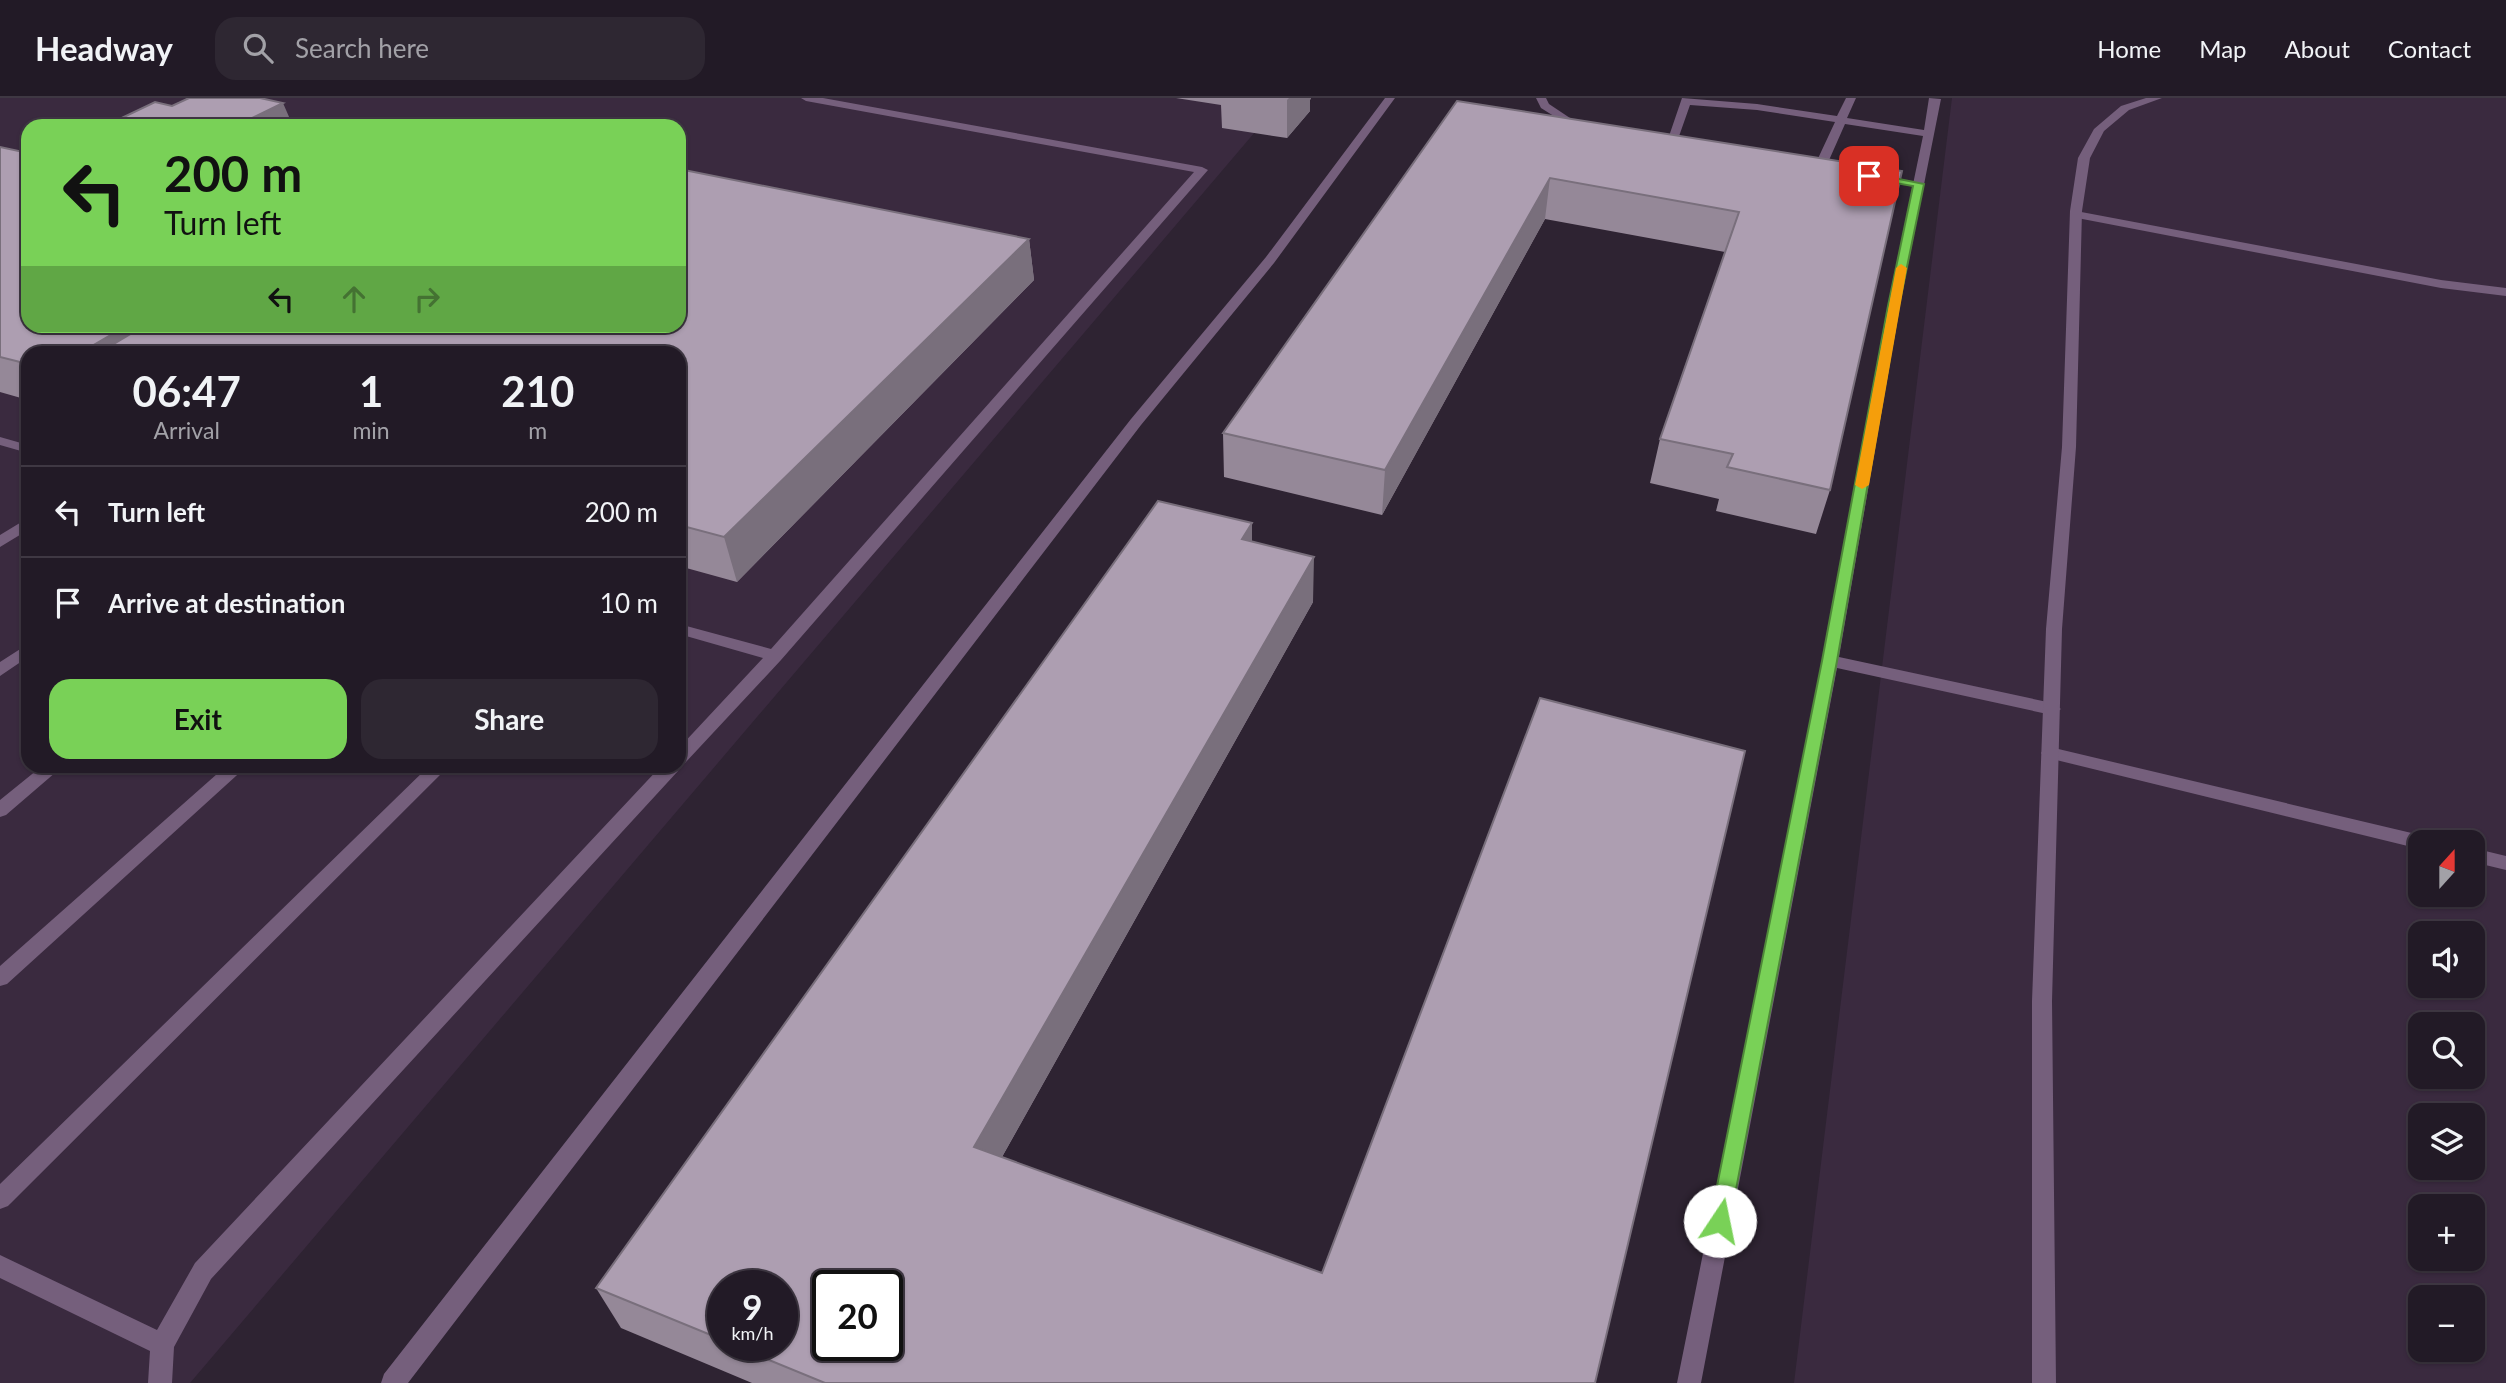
<!DOCTYPE html>
<meta charset="utf-8">
<style>
:root{--surface:#221a26;--page:#2e2732;--text:#f1f3f6;--muted:#a2a1a7;--line:#3f3843;--accent:#79d157}
body{margin:0;font-family:Lato,sans-serif;background:var(--page);color:var(--text);height:100vh;display:flex;flex-direction:column;font-size:26px;white-space:nowrap}
*{box-sizing:border-box;margin:0}
p{font-size:23px;color:var(--muted)}
.icon{flex:none;width:38px;height:38px;fill:none;stroke:currentColor;stroke-width:2;stroke-linecap:round;stroke-linejoin:round}
.map{position:relative;flex:1;overflow:hidden}
.panel{position:absolute;left:21px;top:248px;width:665px;height:427px;display:flex;flex-direction:column;background:var(--surface);border-radius:21px;box-shadow:0 2px 5px #0004,0 0 0 2px var(--line)}
.panel>*{flex:none}
.guide{position:absolute;left:21px;top:21px;width:665px;height:214px;border-radius:21px;box-shadow:0 2px 5px #0004,0 0 0 2px var(--line);background:#79d157;color:#111;overflow:hidden}
.needle{width:46px;rotate:21deg}
.buttons{position:absolute;left:2408px;top:732px;display:grid;gap:14px}
.buttons a{display:grid;place-items:center;width:77px;height:77px;border-radius:14px;background:var(--surface);box-shadow:0 2px 5px #0004,0 0 0 2px var(--line);font-size:35px}
.speed{position:absolute;left:707px;top:1172px;display:flex;gap:14px;font-size:35px;font-weight:700;text-align:center}
.speed>*{display:grid;place-content:center;width:91px;height:91px;border-radius:50%;background:var(--surface);box-shadow:0 2px 5px #0004,0 0 0 2px var(--line);line-height:1}
.speed small{font-size:18px;font-weight:400}
.speed .limit{border:4px solid #111;border-radius:10px;background:#fff;color:#111}
.pin{position:absolute;display:grid;place-items:center;width:60px;height:60px;color:#fff;margin:-30px;border-radius:14px;box-shadow:0 4px 10px #0006}
.me{position:absolute;width:77px;margin:-38px;rotate:11deg;stroke-linejoin:round;filter:drop-shadow(0 0 5px #0008)}
.turn{display:flex;align-items:center;gap:24px;height:147px;padding:0 28px;font-size:32px}
.turn .icon{width:91px;height:91px;stroke-width:2.5}
.turn b{display:block;font-size:49px;line-height:60px}
.lanes{display:flex;align-items:center;height:66px;padding:0 28px;background:#0003;justify-content:center;gap:35px;direction:ltr}
.lanes .off{opacity:.35}
.eta{display:flex;justify-content:space-evenly;align-items:center;height:119px;text-align:center}
.eta b{font-size:42px;font-weight:700;line-height:49px}
.button{display:flex;gap:14px;margin-top:auto;padding:14px 28px}
.button a{flex:1;height:80px;border-radius:21px;background:var(--accent);color:#111;font-size:28px;font-weight:700;line-height:80px;text-align:center}
.button a+a{background:var(--page);color:var(--text)}
ul{padding:0;list-style:none}
li{display:flex;align-items:center;gap:21px;height:91px;padding:0 28px;border-top:2px solid var(--line)}
li div{flex:1}
li b{display:block;font-size:26px}
li em{font-style:normal}
header{display:flex;align-items:center;gap:42px;box-sizing:border-box;height:98px;padding:0 35px;background:var(--surface);border-bottom:2px solid var(--line)}
header strong{font-size:33px}
nav{display:flex;gap:38px;margin-inline-start:auto;font-size:24px}
.search{width:490px;height:63px;background:var(--page);display:flex;align-items:center;gap:18px;box-sizing:border-box;padding:0 24px;border-radius:21px;color:var(--muted);font-size:26px}
.map>svg:first-child{display:block}
.built{fill:#3a2a3f;fill-rule:evenodd}
.lines{fill:none;stroke-linecap:round;stroke-linejoin:round}
.service{fill:#755f7c;fill-rule:evenodd}
.minor{fill:#755f7c;fill-rule:evenodd}
.wall{fill:#958898;fill-rule:evenodd}
.shaded-wall{fill:#796f7c}
.building{fill:#ad9eb1;stroke:#796f7c;stroke-width:2;fill-rule:evenodd}
.route{fill:#79d157;stroke:#4f8839;stroke-width:2}
.slow{fill:#f59e0b}
</style>
<header>
<strong>Headway</strong>
<div class="search"><svg class="icon" aria-label="search" viewBox="0 0 24 24"><circle cx="10" cy="10" r="6"/><path d="M15 15l6 6"/></svg>Search here</div>
<nav><a>Home</a><a>Map</a><a>About</a><a>Contact</a></nav>
</header>
<div class="map">
<svg width="2506" height="1285" viewBox="0 0 2506 1285">
<rect width="100%" height="100%" fill="#2e2332"/>
<path class="built" d="M0,0h1284l-1094,1285h-190zM28,28h651v200h-651zM28,256h651v412h-651z
M1952,0h554v1285h-712zM2420,744h53v52h-53zM2420,835h53v52h-53zM2420,926h53v52h-53zM2420,1017h53v52h-53zM2420,1108h53v52h-53zM2420,1199h53v52h-53z"/>
<g class="lines">
<path class="service" d="M801,0h22l379,69 6,3 -427,490 -96,103 -5,2 -2,6 -467,508 -37,68 -2,36h-24l2,-32 -150,-73v-23l157,75 38,-67 466,-497h18v-18l84,-90 -84,-24v-10l92,25 423,-477 -388,-71z
M1385,0h10l-121,165 -133,162 -733,958h-27l3,-9 747,-955 135,-162z
M1536,0h10l3,6 36,24 -9,2 -35,-22z
M1682,0l75,6 80,12 9,-18h10l-9,20 77,12 5,-32 12,1 -41,206 -61,352 213,46 9,6 -9,6 -215,-47 -136,715h-24l145,-722 66,-356 35,-169 -78,-12 -19,43 -6,3 -6,-3 21,-45 -78,-12 -67,-5 -13,37 -9,2 -1,-2z
M2076,113l365,69 65,8v8l-65,-8 -369,-71 -2,-2z
M0,339l28,8v8l-28,-8z
M28,420v12l-28,17v-12z
M28,546v13l-28,19v-14z
M2050,649l370,88 7,2 2,5h-9v7l-376,-92 -3,-4 3,-4z
M42,668h21l-57,49 -6,2v-17z
M226,668h21l-240,218 -7,2v-20z
M429,668h20l-441,440 -8,3v-25z
M2473,750l33,8v14l-33,-8z"/>
<path class="minor" d="M2146,0h16l-33,12 -25,21 -14,27 -8,53 -6,236 -14,182 -10,372 4,382h-24v-382l14,-372 16,-182 8,-236 8,-53 16,-29 27,-23z"/>
</g>
<path class="wall" d="M1176,0h135l-1,2v11l-23,27 -65,-10 -1,-23z
M1457,3l445,70 -72,319 -14,44 -100,-23 3,-12 -69,-16 10,-44 65,-187 -180,-33 -163,296 -158,-38 -1,-44z
M0,49l28,179 415,4 586,-91 5,41 -297,302 -58,-16v-212h-651v46l-28,-8z
M1252,443l61,61 -311,555 593,226h-843l-131,-55 -25,-40zM723,1188l59,60h-59z"/>
<path class="shaded-wall" d="M1289,0h22l-1,2v11l-23,27v-38z
M283,5l10,23h-45l-2,-5z
M1550,80l-5,41 -163,296 3,-45z
M1029,141l5,41 -297,302 -13,-45z
M126,228h94l-45,28h-97z
M1252,425v46l-10,-30z
M1314,459l-1,45 -329,587 -10,-42z"/>
<path class="building" d="M189,0h71l23,5 -37,18 22,5h-163l50,-24 17,4z
M1457,3l445,70 -72,319 -103,-23 6,-13 -73,-15 79,-227 -189,-34 -165,292 -162,-37z
M0,49l28,6v173h98l-48,28h-50v10l-28,-7z
M679,71l350,70 -305,298 -45,-12v-171h-582l47,-28h281l18,4 7,-4h229z
M1158,403l94,22 -10,16 72,18 -340,590 348,126 218,-575 205,53 -150,632h-770l-90,-37h47v-60h-59v54l-127,-52zM828,1188h59v60h-59z"/>
<path class="route" d="M1869,75l55,11 -25,122 -62,355 -107,560 -3,7 -7,3 -7,-3 -3,-7 112,-560 66,-355 25,-120 -47,-8v-4z"/>
<path class="slow" d="M1901,166l6,4 -38,217 -7,4 -7,-4 41,-217z"/>
</svg>
<div class="buttons">
<a><svg class="needle" viewBox="-14 -14 28 28"><path d="M0-13l5 13h-10z" fill="#e53935"/><path d="M0 13l5-13h-10z" fill="#a2a1a7"/></svg></a>
<a><svg class="icon" aria-label="sound" viewBox="0 0 24 24"><path d="M4 9h4l5-4v14l-5-4H4zM17 9q2 3 0 6"/></svg></a>
<a><svg class="icon" aria-label="search" viewBox="0 0 24 24"><circle cx="10" cy="10" r="6"/><path d="M15 15l6 6"/></svg></a>
<a><svg class="icon" aria-label="layers" viewBox="0 0 24 24"><path d="M12 4l9 5-9 5-9-5zM3 14l9 5 9-5"/></svg></a>
<a>+</a>
<a>−</a>
</div>
<div class="speed"><div>9<small>km/h</small></div><div class="limit">20</div></div>
<div class="pin" style="left:1869px;top:78px;background:#d93025"><svg class="icon" aria-label="arrive" viewBox="0 0 24 24"><path d="M6 21V4h12l-3 4 3 4H6"/></svg></div>
<svg class="me" style="left:1720px;top:1123px" viewBox="-20 -20 40 40"><circle r="19" fill="#fff"/><path d="M0-13L10 11 0 6-10 11z" fill="#79d157"/></svg>
<div class="guide">
<div class="turn"><svg class="icon" aria-label="left" viewBox="0 0 24 24"><path d="M17 20v-9H6M10 6l-5 5 5 5"/></svg><div><b>200 m</b>Turn left</div></div>
<div class="lanes"><svg class="icon" aria-label="left" viewBox="0 0 24 24"><path d="M17 20v-9H6M10 6l-5 5 5 5"/></svg><svg class="icon off" aria-label="ahead" viewBox="0 0 24 24"><path d="M12 20V5M6 11l6-6 6 6"/></svg><svg class="icon off" aria-label="right" viewBox="0 0 24 24"><path d="M7 20v-9h11M14 6l5 5-5 5"/></svg></div>
</div>
<section class="panel">
<div class="eta">
<div><b>06:47</b><p>Arrival</p></div>
<div><b>1</b><p>min</p></div>
<div><b>210</b><p>m</p></div>
</div>
<ul>
<li><svg class="icon" aria-label="left" viewBox="0 0 24 24"><path d="M17 20v-9H6M10 6l-5 5 5 5"/></svg><div><b>Turn left</b></div><em>200 m</em></li>
<li><svg class="icon" aria-label="arrive" viewBox="0 0 24 24"><path d="M6 21V4h12l-3 4 3 4H6"/></svg><div><b>Arrive at destination</b></div><em>10 m</em></li>
</ul>
<div class="button"><a>Exit</a><a>Share</a></div>
</section>
</div>
